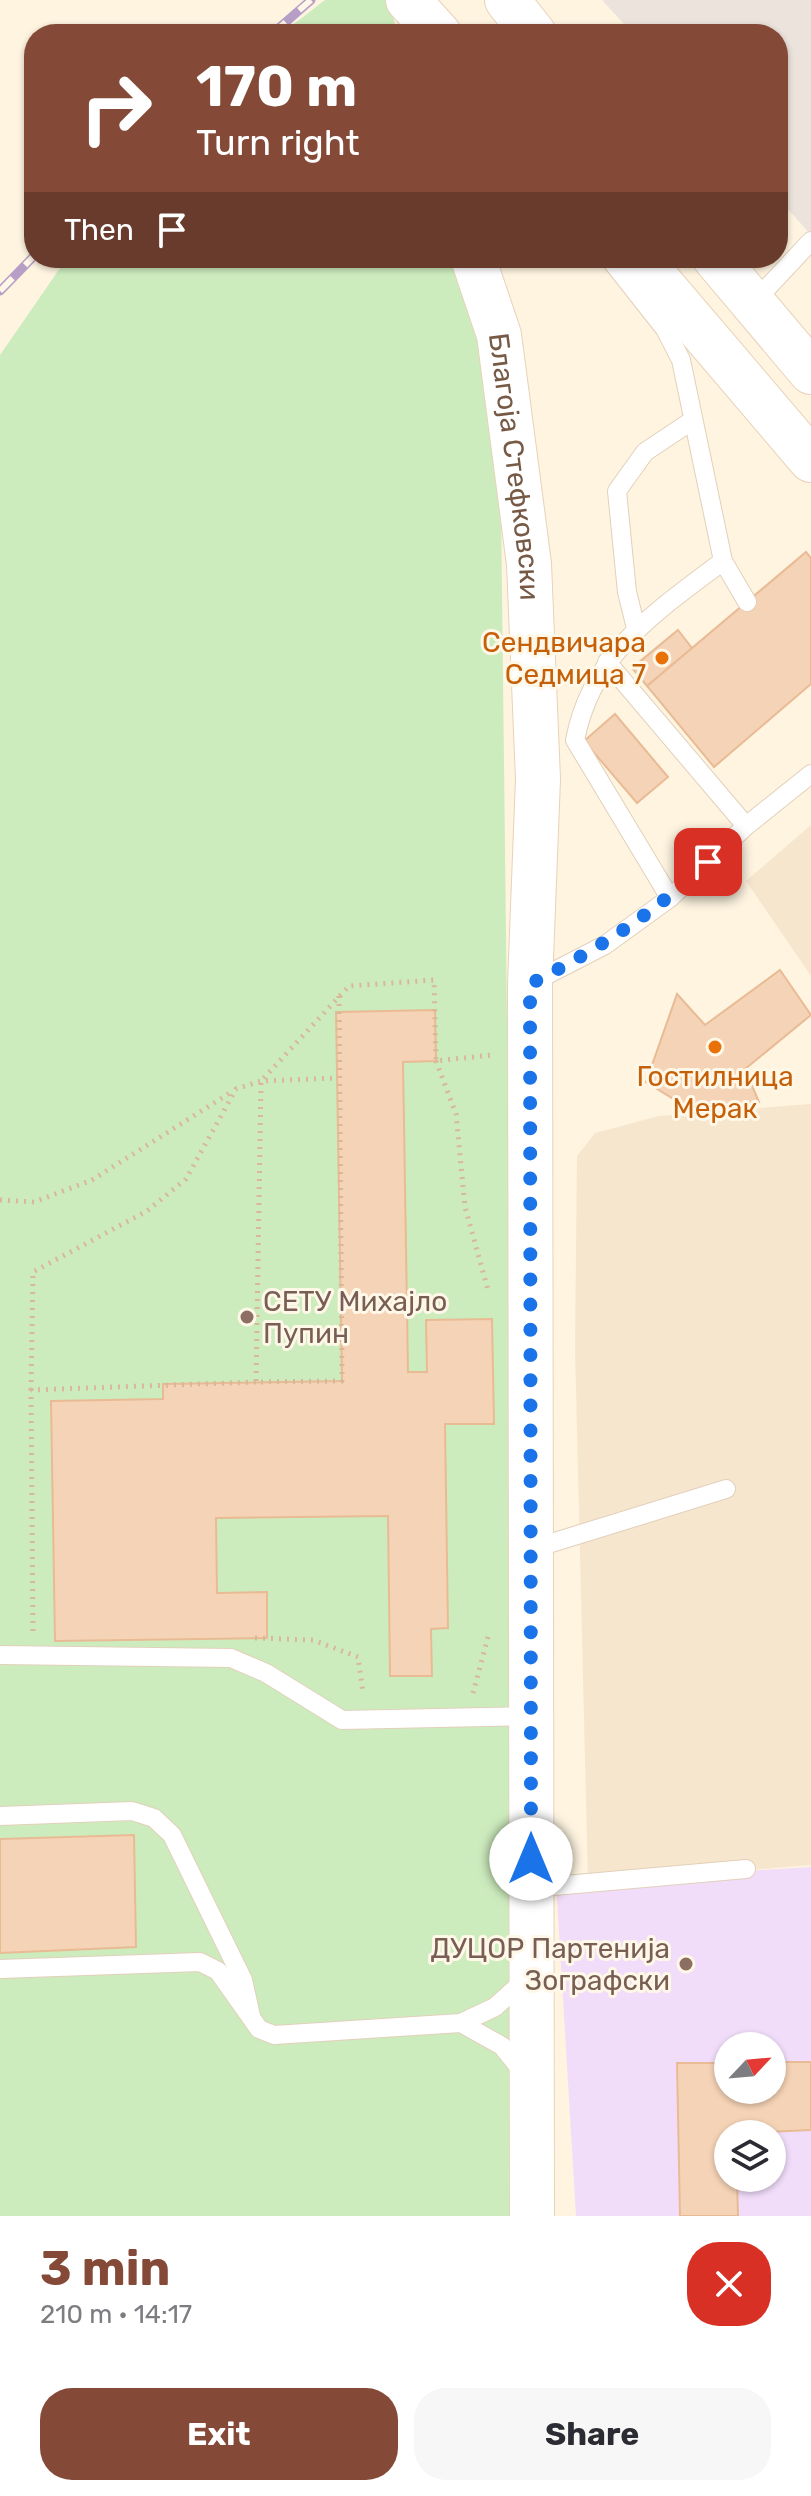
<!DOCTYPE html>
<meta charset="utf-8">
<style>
:root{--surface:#fff;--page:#f7f7f7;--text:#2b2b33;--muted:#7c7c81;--accent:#844a37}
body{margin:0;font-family:Rubik,sans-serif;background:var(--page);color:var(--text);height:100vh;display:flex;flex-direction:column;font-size:30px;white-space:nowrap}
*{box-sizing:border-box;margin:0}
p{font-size:26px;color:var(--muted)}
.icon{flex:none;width:44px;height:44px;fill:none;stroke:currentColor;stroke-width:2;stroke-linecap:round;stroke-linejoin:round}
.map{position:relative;height:2216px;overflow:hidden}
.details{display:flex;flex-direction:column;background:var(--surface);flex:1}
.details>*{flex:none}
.guide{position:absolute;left:24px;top:24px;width:764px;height:244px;border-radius:32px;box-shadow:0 2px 6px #0004;background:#844a37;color:#fff;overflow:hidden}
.needle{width:52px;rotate:64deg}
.tools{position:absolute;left:714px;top:2032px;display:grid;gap:16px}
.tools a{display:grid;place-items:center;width:72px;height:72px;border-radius:50%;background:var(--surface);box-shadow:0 2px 6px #0004;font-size:40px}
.pin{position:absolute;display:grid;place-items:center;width:68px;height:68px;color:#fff;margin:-34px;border-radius:16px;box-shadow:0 4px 12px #0006}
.me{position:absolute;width:88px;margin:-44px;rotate:0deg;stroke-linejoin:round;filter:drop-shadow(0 0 6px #0008)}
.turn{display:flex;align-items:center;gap:28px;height:168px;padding:0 40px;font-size:36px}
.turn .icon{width:104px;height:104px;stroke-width:2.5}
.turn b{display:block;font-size:56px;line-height:68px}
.then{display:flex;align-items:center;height:76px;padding:0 40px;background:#0003;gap:16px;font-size:30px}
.round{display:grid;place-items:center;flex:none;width:84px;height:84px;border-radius:32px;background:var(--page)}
.overview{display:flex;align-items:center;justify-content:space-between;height:136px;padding:0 40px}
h1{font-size:48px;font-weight:700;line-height:60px;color:var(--accent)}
.cta{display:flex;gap:16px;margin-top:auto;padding:16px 40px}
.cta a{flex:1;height:92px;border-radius:32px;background:var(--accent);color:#fff;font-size:32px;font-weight:700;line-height:92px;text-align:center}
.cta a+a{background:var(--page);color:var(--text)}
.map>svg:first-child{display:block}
.residential{fill:#f6e6ce}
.industrial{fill:#ece4dc}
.education{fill:#f1ddfa;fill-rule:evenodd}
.green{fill:#cdecbe}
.building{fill:#f5d3b6;stroke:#e9bb95;stroke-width:2}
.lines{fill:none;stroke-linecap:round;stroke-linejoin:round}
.lane-casing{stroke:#e2d0bb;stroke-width:20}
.secondary-casing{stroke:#e8d2b9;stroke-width:46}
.path{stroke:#d9b799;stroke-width:5;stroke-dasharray:2 6;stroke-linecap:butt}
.lane{stroke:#fff;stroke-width:18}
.secondary{stroke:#fff;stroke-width:44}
.rail-casing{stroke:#b79ec7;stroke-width:9}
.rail{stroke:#fff7e7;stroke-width:6;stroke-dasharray:18;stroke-linecap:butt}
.route{stroke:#1a73e8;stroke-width:14;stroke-dasharray:0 25.2}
.food-dot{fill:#e8710a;stroke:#fff7e7;stroke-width:3}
.education-dot{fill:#8d6e63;stroke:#fff7e7;stroke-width:3}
.labels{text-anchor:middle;stroke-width:6;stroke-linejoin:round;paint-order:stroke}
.street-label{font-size:28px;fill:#765a46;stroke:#fff7e7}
.food-label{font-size:28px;fill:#c56008;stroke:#fff7e7;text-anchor:end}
.education-label{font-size:28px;fill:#785e54;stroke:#fff7e7;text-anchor:start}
</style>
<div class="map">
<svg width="811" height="2216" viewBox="0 0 811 2216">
<rect width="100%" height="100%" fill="#fef4e0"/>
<path class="residential" d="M811,825v151l-65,-95z
M811,1104v761l-223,18 -13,-536 2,-191 18,-23 64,-17z"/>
<path class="industrial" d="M602,0h209v235l-33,-37v-164h-145z"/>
<path class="education" d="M811,1867v349h-235l-20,-334zM728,2046h44v44h-44zM728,2134h44v44h-44z"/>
<path class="green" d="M325,0h63l10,34h-117z
M67,258h406l26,77 22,1881h-521v-1861z"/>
<path class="building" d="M806,552l5,6v126l-97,83 -67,-81z
M678,630l14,18 -45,38 -15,-18z
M615,714l53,63 -31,26 -53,-62z
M780,970l31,45 -66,54 14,33 -71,6 -42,-26 31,-88 28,31z
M435,1010l1,51 -33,1 5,310h19l-1,-52 66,-1 2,105h-49l3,204 -17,1 1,47h-42l-2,-160 -172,2 1,75 50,-1v46l-212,3 -4,-240 112,-2v-15l179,-3 -6,-369z
M134,1835l2,112 -136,6v-114z
M772,2062h39v68l-83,4v44h9l1,38h-58l-3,-153h51v27h44z"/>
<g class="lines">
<defs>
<path id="lane" d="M609,258l56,71 16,31 42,201 24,41
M752,304l59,-63
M636,628l-9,-36 -10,-101 28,-39 48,-32
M607,662l139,164
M670,898l-95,-158c17,-88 81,-128 148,-179
M533,982l72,-37 65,-47 76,-72 65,-52
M532,1549l194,-60
M0,1655l231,3 35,15 76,47 188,-4
M0,1816l132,-5 22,7 18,17 71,145 8,36
M531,1888l215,-19
M0,1969l200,-7 18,9 41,58 15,6 187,-12 34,-16 22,-20 6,-13
M461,2023l41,23 21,26"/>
<g id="secondary">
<path d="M408,0l31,34"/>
<path d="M507,0l27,34"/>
<path id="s1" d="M473,258l26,77 30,229 9,215 -8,205 2,1232"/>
<path d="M639,258l172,202"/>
<path d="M715,258l96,114"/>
</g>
</defs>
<use href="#lane" class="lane-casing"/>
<use href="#secondary" class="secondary-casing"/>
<path class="path" d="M339,996l3,385 -86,1 5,-301 88,-95 85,-6 2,81 56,-6
M436,1061l20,53 9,93 23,83
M0,1200l34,2 58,-22 141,-89
M31,1390l2,-118 114,-61 39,-32 50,-90 25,-8 76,-3
M33,1631l-2,-241 225,-8
M255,1638l58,2 45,17 5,36
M473,1693l16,-60"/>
<use href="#lane" class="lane"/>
<use href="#secondary" class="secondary"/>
<defs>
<path id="rail" d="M272,34l39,-34
M0,291l34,-35"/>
</defs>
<use href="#rail" class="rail-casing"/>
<use href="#rail" class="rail"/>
</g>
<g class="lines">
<path class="route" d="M531,1859l-1,-875c68,-35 122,-69 178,-122"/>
</g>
<g class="food-dot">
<circle cx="662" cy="658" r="8"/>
<circle cx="715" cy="1047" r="8"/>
</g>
<g class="education-dot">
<circle cx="247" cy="1317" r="8"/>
<circle cx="686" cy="1964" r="8"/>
</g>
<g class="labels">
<g class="street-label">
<text dy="10" stroke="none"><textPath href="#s1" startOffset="214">Благоја Стефковски</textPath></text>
</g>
<g class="food-label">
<text x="646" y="652">Сендвичара<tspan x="646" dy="32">Седмица 7</tspan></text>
<text x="715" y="1086" text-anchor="middle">Гостилница<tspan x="715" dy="32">Мерак</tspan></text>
</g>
<g class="education-label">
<text x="263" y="1311">СЕТУ Михајло<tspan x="263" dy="32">Пупин</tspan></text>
<text x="670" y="1958" text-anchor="end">ДУЦОР Партенија<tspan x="670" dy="32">Зографски</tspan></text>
</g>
</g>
</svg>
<div class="tools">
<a><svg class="needle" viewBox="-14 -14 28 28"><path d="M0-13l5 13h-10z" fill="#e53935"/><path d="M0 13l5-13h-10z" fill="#7c7c81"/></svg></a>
<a><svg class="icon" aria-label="layers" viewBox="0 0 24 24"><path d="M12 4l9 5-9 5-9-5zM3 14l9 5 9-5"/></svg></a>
</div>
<div class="pin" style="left:708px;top:862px;background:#d93025"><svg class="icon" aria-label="arrive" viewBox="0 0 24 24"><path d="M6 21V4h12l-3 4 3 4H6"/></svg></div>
<svg class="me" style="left:531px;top:1859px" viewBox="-20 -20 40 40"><circle r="19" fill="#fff"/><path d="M0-13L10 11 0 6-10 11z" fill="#1a73e8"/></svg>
<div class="guide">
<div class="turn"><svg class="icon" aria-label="right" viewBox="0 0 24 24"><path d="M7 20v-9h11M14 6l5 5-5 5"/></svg><div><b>170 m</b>Turn right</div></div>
<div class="then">Then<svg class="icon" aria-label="arrive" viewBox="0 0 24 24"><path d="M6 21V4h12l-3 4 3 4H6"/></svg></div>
</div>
</div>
<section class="details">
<div class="overview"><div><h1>3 min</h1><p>210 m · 14:17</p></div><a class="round" style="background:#d93025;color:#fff"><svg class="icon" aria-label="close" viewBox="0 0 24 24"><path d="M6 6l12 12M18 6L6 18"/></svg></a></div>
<div class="cta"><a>Exit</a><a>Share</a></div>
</section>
